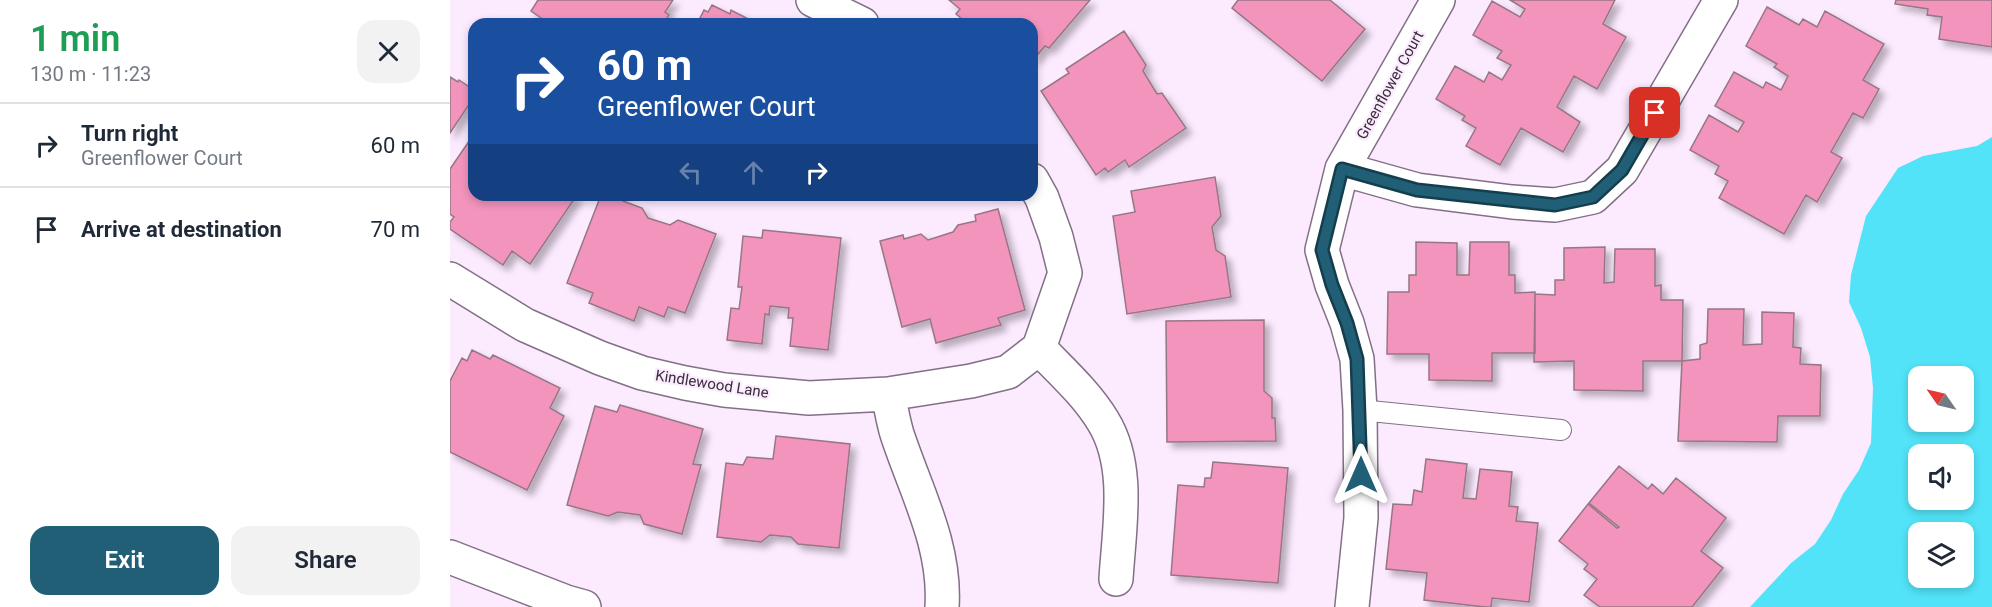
<!DOCTYPE html>
<meta charset="utf-8">
<style>
:root{--surface:#fff;--page:#f2f2f3;--text:#1f2937;--muted:#747a83;--line:#e0e1e3;--accent:#215f76}
body{margin:0;font-family:Roboto,sans-serif;background:var(--page);color:var(--text);height:100vh;display:flex;flex-direction:column;font-size:22px;white-space:nowrap}
*{box-sizing:border-box;margin:0}
p{font-size:20px;color:var(--muted)}
.icon{flex:none;width:33px;height:33px;fill:none;stroke:currentColor;stroke-width:2;stroke-linecap:round;stroke-linejoin:round}
.map{position:relative;flex:1;overflow:hidden}
.drawer{display:flex;flex-direction:column;background:var(--surface);width:450px}
.drawer>*{flex:none}
.guide{position:absolute;left:18px;top:18px;width:570px;height:183px;border-radius:18px;box-shadow:0 3px 9px #0003;background:#1a4fa0;color:#fff;overflow:hidden}
.needle{width:39px;rotate:304deg}
.buttons{position:absolute;left:1458px;top:366px;display:grid;gap:12px}
.buttons a{display:grid;place-items:center;width:66px;height:66px;border-radius:12px;background:var(--surface);box-shadow:0 3px 9px #0003;font-size:30px}
.pin{position:absolute;display:grid;place-items:center;width:51px;height:51px;color:#fff;margin:-26px;border-radius:12px;box-shadow:0 3px 9px #0006}
.me{position:absolute;width:66px;margin:-33px;rotate:0deg;stroke-linejoin:round;filter:drop-shadow(0 0 4px #0008)}
.turn{display:flex;align-items:center;gap:21px;height:126px;padding:0 30px;font-size:27px}
.turn .icon{width:78px;height:78px;stroke-width:2.5}
.turn b{display:block;font-size:42px;line-height:51px}
.lanes{display:flex;align-items:center;height:57px;padding:0 30px;background:#0003;justify-content:center;gap:30px;direction:ltr}
.lanes .off{opacity:.35}
.round{display:grid;place-items:center;flex:none;width:63px;height:63px;border-radius:18px;background:var(--page)}
.head{display:flex;align-items:center;justify-content:space-between;height:102px;padding:0 30px}
h1{font-size:36px;font-weight:600;line-height:45px;color:#1e9e55}
.action{display:flex;gap:12px;margin-top:auto;padding:12px 30px}
.action a{flex:1;height:69px;border-radius:18px;background:var(--accent);color:#fff;font-size:24px;font-weight:600;line-height:69px;text-align:center}
.action a+a{background:var(--page);color:var(--text)}
ul{padding:0;list-style:none}
li{display:flex;align-items:center;gap:18px;height:84px;padding:0 30px;border-top:2px solid var(--line)}
li div{flex:1}
li b{display:block;font-size:22px}
li em{font-style:normal}
main{display:flex;flex:1;min-height:0}
.map>svg:first-child{display:block}
.water{fill:#52e3f8;fill-rule:evenodd}
.building{fill:#f394bd;stroke:#967783;stroke-width:1.5;filter:url(#shadow)}
.lines{fill:none;stroke-linecap:round;stroke-linejoin:round}
.lane-casing{stroke:#836f86;stroke-width:22}
.street-casing{stroke:#836f86;stroke-width:36}
.lane{stroke:#fff;stroke-width:20}
.street{stroke:#fff;stroke-width:33}
.route-casing{stroke:#153e4d;stroke-width:15}
.route{stroke:#215f76;stroke-width:10}
.labels{text-anchor:middle;stroke-width:4.5;stroke-linejoin:round;paint-order:stroke}
.street-label{font-size:15px;fill:#382f39;stroke:#fceaff}
</style>
<main>
<section class="drawer">
<div class="head"><div><h1>1 min</h1><p>130 m · 11:23</p></div><a class="round"><svg class="icon" aria-label="close" viewBox="0 0 24 24"><path d="M6 6l12 12M18 6L6 18"/></svg></a></div>
<ul>
<li><svg class="icon" aria-label="right" viewBox="0 0 24 24"><path d="M7 20v-9h11M14 6l5 5-5 5"/></svg><div><b>Turn right</b><p>Greenflower Court</p></div><em>60 m</em></li>
<li><svg class="icon" aria-label="arrive" viewBox="0 0 24 24"><path d="M6 21V4h12l-3 4 3 4H6"/></svg><div><b>Arrive at destination</b></div><em>70 m</em></li>
</ul>
<div class="action"><a>Exit</a><a>Share</a></div>
</section>
<div class="map">
<svg width="1542" height="607" viewBox="0 0 1542 607">
<defs>
<filter id="shadow"><feDropShadow dx="5.5" dy="5.5" stdDeviation="3" flood-color="#0004"/></filter>
</defs>
<rect width="100%" height="100%" fill="#fceaff"/>
<path class="water" d="M1542,137v470h-242l41,-44 24,-19 16,-24 12,-26 16,-24 12,-27 2,-55 -3,-31 -9,-29 -12,-26 2,-27 15,-59 32,-48 25,-12 54,-10zM1468,376h46v46h-46zM1468,454h46v46h-46zM1468,532h46v46h-46z"/>
<path class="building" d="M88,0h135l-8,12 4,3 -6,9h-107l-7,-5 -2,3 -16,-11z
M499,0h141l-41,48 -4,-2 -12,14 -1,-36h-64l-12,-10 4,-5z
M788,0h92l35,29 -43,52 -90,-73z
M1060,0h105l-12,24 23,13 -29,52 -23,-13 -17,31 23,15 -17,30 -42,-24 -21,37 -34,-19 10,-18 -14,-8 3,-4 -29,-17 19,-33 29,16 5,-10 13,8 9,-15 -14,-7 5,-7 -29,-16 19,-34 28,16 5,-8z
M1446,0h96v47l-53,-8 3,-22 -15,-2 1,-6 -33,-5z
M262,5l18,9 1,-4 27,14h-61l7,-14 4,2z
M1317,7l32,18 4,-6 14,8 8,-16 59,33 -21,36 16,9 -16,29 -10,-5 -22,39 11,6 -25,44 -11,-7 -22,39 -65,-36 9,-17 -13,-7 4,-8 -29,-16 19,-35 29,17 6,-10 -29,-16 19,-34 29,16 3,-6 15,8 7,-14 -14,-9 3,-3 -31,-18z
M674,31l22,34 -3,6 14,23 5,-1 24,35 -57,39 -4,-7 -17,12 -3,-4 -9,7 -55,-84 28,-18 -3,-4z
M0,77l8,5 1,-2 15,10v7l-24,36z
M24,134v61h103l-47,69 -18,-13 -9,14 -53,-36v-7l4,-5 -4,-3v-45z
M765,177l6,39 -9,11 4,23 9,6 6,41 -104,17 -14,-98 22,-4 -4,-21z
M151,195h15l8,3 -1,3 19,7 6,10 22,7 8,-5 38,14 -31,79 -17,-6 -4,10 -25,-10 -5,14 -45,-18 4,-10 -26,-10z
M548,209l27,101 -27,8 3,7 -65,18 -6,-24 -28,8 -22,-86 23,-6 1,4 17,-5 7,6 25,-8 5,-7 18,-4 -1,-6z
M313,230l78,8 -13,112 -38,-4 3,-28h-5l1,-10 -19,-2 -1,9 -4,-1 -3,30 -35,-4 4,-32 8,1 3,-22h-4l5,-51 19,2z
M966,242l41,1v32h12l1,-33h39v33h6v18l20,-1v61h-43v28l-63,-1v-26h-42l1,-62h21v-17h7z
M1155,247l-1,36 10,-1 1,-33h40v37l6,-1v15h22l-1,61h-39v30l-69,-1v-29l-40,1 1,-68 20,1v-15h9v-32z
M1258,309h36l-1,36 19,-1v-32l32,1 -1,34 8,1 -1,16 21,1 -1,51h-42l-1,26 -99,-1 4,-80 18,-2v-14l7,-2z
M814,320v71l8,7v20h3l1,23 -109,1 -1,-121z
M22,350l18,9 3,-4 67,33 -10,20 14,8 -37,74 -77,-38v-71l12,-23 5,3z
M170,405l83,24 -10,35 8,1 -19,69 -38,-10 -4,-9 -22,-3 -10,4 -41,-11 28,-99 22,6z
M326,436l74,8 -11,104 -41,-4 -7,-7 -21,-2 -9,7 -44,-5 9,-74 17,2 4,-8 26,2z
M976,459l41,5 -4,34 13,1 4,-30 32,3 -3,34 9,1 -2,14 22,2 -9,79 -37,-4 -1,9h-6l-61,-7 3,-27 -41,-4 7,-65 19,1 2,-15 8,2z
M763,462l75,6 -10,115 -107,-8 7,-90 26,2 1,-9h6z
M1169,466l29,23 4,-5 11,10 13,-16 50,40 -25,33 22,17 -31,39h-92l-16,-12 13,-16 -13,-10 4,-5 -29,-23 29,-37 29,24 2,-1 -30,-24z"/>
<g class="lines">
<defs>
<path id="lane" d="M910,410l201,20"/>
<path id="street" d="M363,0l49,24
M892,169l75,21 95,12 43,3 38,-8 29,-27 99,-170
M0,279l75,46 75,33 42,15 43,10 39,7 85,8 79,-4 83,-13 37,-9 31,-24 26,-75 -9,-36 -14,-39 -10,-18
M589,348c22,23 47,45 64,73 28,45 16,107 13,158
M438,394c3,13 5,27 9,40 19,58 49,111 45,173
M0,557l116,45 18,5
M902,607l9,-89 -1,-108 -3,-51 -10,-36 -15,-38 -10,-35 20,-81 96,-169"/>
</defs>
<use href="#lane" class="lane-casing"/>
<use href="#street" class="street-casing"/>
<use href="#lane" class="lane"/>
<use href="#street" class="street"/>
</g>
<g class="lines">
<defs>
<path id="route" d="M911,475l-4,-116 -10,-36 -15,-38 -10,-35 20,-81 75,21 138,15 38,-8 15,-14 14,-13 33,-57"/>
</defs>
<use href="#route" class="route-casing"/>
<use href="#route" class="route"/>
</g>
<g class="labels">
<g class="street-label">
<text transform="translate(940 85) rotate(-61)" y="5">Greenflower Court</text>
<text transform="translate(262 384) rotate(9)" y="5">Kindlewood Lane</text>
</g>
</g>
</svg>
<div class="buttons">
<a><svg class="needle" viewBox="-14 -14 28 28"><path d="M0-13l5 13h-10z" fill="#e53935"/><path d="M0 13l5-13h-10z" fill="#747a83"/></svg></a>
<a><svg class="icon" aria-label="sound" viewBox="0 0 24 24"><path d="M4 9h4l5-4v14l-5-4H4zM17 9q2 3 0 6"/></svg></a>
<a><svg class="icon" aria-label="layers" viewBox="0 0 24 24"><path d="M12 4l9 5-9 5-9-5zM3 14l9 5 9-5"/></svg></a>
</div>
<div class="pin" style="left:1205px;top:113px;background:#d93025"><svg class="icon" aria-label="arrive" viewBox="0 0 24 24"><path d="M6 21V4h12l-3 4 3 4H6"/></svg></div>
<svg class="me" style="left:911px;top:475px" viewBox="-20 -20 40 40"><path d="M0-17L14 15 0 8-14 15z" fill="#215f76" stroke="#fff" stroke-width="4"/></svg>
<div class="guide">
<div class="turn"><svg class="icon" aria-label="right" viewBox="0 0 24 24"><path d="M7 20v-9h11M14 6l5 5-5 5"/></svg><div><b>60 m</b>Greenflower Court</div></div>
<div class="lanes"><svg class="icon off" aria-label="left" viewBox="0 0 24 24"><path d="M17 20v-9H6M10 6l-5 5 5 5"/></svg><svg class="icon off" aria-label="ahead" viewBox="0 0 24 24"><path d="M12 20V5M6 11l6-6 6 6"/></svg><svg class="icon" aria-label="right" viewBox="0 0 24 24"><path d="M7 20v-9h11M14 6l5 5-5 5"/></svg></div>
</div>
</div>
</main>
